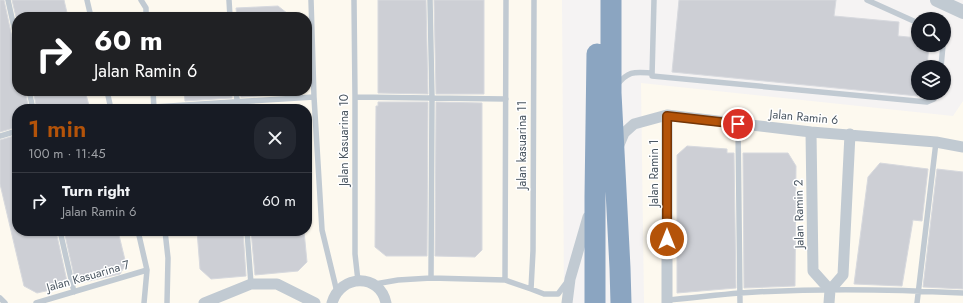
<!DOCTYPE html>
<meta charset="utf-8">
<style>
:root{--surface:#171b24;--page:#242831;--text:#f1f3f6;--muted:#9ea1a6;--line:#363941;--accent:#b45309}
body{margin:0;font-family:Jost,sans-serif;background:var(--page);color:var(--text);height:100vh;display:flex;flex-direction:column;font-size:15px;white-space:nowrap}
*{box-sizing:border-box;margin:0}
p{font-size:13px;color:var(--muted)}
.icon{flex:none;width:22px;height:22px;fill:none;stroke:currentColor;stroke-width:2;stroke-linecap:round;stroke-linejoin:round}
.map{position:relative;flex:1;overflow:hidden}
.sheet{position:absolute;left:12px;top:104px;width:300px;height:132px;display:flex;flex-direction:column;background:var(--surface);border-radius:16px;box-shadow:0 1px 3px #0004}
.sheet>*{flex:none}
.top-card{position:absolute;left:12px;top:12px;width:300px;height:84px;border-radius:16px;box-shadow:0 1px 3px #0004;background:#202124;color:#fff;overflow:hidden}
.controls{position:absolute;left:911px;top:12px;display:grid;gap:8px}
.controls a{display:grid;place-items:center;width:40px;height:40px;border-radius:50%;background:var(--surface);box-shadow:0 1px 3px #0004;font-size:20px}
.pin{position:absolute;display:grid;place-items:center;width:34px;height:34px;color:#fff;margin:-17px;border:2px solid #fff;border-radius:50%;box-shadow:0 1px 4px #0007}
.me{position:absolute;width:44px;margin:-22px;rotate:0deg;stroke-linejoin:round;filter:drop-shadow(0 0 3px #0008)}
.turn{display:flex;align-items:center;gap:14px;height:84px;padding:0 16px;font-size:18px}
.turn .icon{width:52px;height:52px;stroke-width:2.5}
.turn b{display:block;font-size:28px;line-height:34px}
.round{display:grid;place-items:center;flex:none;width:42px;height:42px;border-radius:16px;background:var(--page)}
.summary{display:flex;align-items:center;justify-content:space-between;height:68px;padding:0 16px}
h1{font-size:24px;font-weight:600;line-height:30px;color:var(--accent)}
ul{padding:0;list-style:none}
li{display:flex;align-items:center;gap:12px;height:56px;padding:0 16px;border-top:1px solid var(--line)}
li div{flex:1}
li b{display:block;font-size:15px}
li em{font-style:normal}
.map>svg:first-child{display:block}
.commercial{fill:#fdf9ef;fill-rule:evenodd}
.building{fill:#cdcfd5;stroke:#d7d9de}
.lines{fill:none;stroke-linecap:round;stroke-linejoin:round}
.service{stroke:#c1cad2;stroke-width:5.5}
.minor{stroke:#c1cad2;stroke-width:11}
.tertiary{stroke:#c1cad2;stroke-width:14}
.motorway{stroke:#8ba5c1;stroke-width:21}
.route-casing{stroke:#753606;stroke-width:10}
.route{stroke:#b45309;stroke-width:7}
.labels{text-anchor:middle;stroke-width:3;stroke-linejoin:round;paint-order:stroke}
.street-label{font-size:12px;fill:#4a5661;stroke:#fff}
</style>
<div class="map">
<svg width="963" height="303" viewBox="0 0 963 303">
<rect width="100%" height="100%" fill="#f5f3f3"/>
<path class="commercial" d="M0,0h562l2,303h-564zM17,17h290v74h-290zM17,109h290v122h-290z
M641,83l312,33 10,-15v202h-319z"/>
<path class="building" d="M0,0h4l9,42 2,3 2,8v38h8l4,18h-12v18l-17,5z
M12,0h52l4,17h-52z
M378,0h48l2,94 -50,-1z
M434,0h50v94h-48z
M679,0h157l-2,16 65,6 -1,14 20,2v7h11l-2,22h-9v29l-246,-24z
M278,6l14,11h-55l-1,-9z
M33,91h52l5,18h-53z
M184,91h48v7l-47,3z
M240,91h62v2l-61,4z
M378,102h50l-1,154h-41l-11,-9 1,-141h2z
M436,102l46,1v147l-7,7 -40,-1z
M17,135v96h39l12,55 -31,7 -13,-7 -24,-102v-44z
M687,146l40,3v4h7l2,135 -59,5v-138z
M743,153h45l8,13 -1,120 -51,2z
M880,163l48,6 -6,52 -9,-1 -11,66 -48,-2 14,-107z
M937,169l26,3v117l-40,-2z
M64,231h54l8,33 -6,10 -44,10z
M197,231h46l3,45 -35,3 -11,-10z
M251,231h53l3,31 -9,9 -43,4z"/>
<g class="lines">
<path class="service" d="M8,0l9,41
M87,0l4,17
M141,0l5,8v9
M229,0l1,17
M311,0l3,97 8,133 15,62
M354,0l1,97v157l3,27
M430,0l2,98 -1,180
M654,0l-2,76 275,26 7,-3 4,-6
M867,0l51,23
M941,67l2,-22
M617,85c12,-15 18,-13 35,-12
M29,91l4,18
M107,91l4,18
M153,91l1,18
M236,91l2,18
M355,97l151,2
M154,107l160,-10
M102,109l9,-2
M738,124l2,179
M0,136l17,-5
M60,231l14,61
M138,231l9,39 -3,33
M165,231l3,27 -1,45
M247,231l4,53
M505,280l1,-280
M375,284l23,-4 33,-2 74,2 26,9 2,-38 1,-251
M531,289l13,5h14l9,-12
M0,298l5,5
M667,300c24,-2 49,-5 73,-7 74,-5 149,-4 223,0
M36,303l111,-33
M917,303l19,-161"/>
<path class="minor" d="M811,132l2,139 17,19
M618,147l6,-14 10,-9 33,-9 144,17 125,10 27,5
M204,303l47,-19h26l38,19
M332,303c8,-29 48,-30 54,0
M567,303l3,-24 18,-62
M667,303v-188
M829,303l1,-13 13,-15 7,-141"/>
<path class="tertiary" d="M937,0l26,12"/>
<path class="motorway" d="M611,0v93l9,175 1,35
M595,303v-107l2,-142"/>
</g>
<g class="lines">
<defs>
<path id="route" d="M667,239v-123l71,8"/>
</defs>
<use href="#route" class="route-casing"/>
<use href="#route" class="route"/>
</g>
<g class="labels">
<g class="street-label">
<text transform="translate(804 117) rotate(5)" y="4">Jalan Ramin 6</text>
<text transform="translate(344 140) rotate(-90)" y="4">Jalan Kasuarina 10</text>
<text transform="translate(522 145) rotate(-90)" y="4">Jalan kasuarina 11</text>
<text transform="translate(654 173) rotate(-90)" y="4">Jalan Ramin 1</text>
<text transform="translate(799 214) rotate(-91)" y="4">Jalan Ramin 2</text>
<text transform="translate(88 276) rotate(-16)" y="4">Jalan Kasuarina 7</text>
</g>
</g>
</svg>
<div class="controls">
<a><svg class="icon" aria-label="search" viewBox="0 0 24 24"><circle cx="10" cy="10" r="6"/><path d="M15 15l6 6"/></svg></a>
<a><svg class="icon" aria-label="layers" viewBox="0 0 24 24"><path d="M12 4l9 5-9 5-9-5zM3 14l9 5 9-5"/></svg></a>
</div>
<div class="pin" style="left:738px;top:124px;background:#d93025"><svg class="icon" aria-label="arrive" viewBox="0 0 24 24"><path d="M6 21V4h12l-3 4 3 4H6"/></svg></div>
<svg class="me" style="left:667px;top:239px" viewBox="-20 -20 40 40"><circle r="17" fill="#b45309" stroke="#fff" stroke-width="3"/><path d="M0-11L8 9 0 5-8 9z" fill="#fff"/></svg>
<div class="top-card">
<div class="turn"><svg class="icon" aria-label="right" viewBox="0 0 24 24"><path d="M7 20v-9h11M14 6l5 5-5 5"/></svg><div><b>60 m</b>Jalan Ramin 6</div></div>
</div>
<section class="sheet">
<div class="summary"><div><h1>1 min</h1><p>100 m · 11:45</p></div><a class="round"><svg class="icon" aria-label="close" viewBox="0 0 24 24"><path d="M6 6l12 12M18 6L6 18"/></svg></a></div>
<ul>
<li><svg class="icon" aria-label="right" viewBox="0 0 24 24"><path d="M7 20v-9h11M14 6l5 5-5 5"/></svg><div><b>Turn right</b><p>Jalan Ramin 6</p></div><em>60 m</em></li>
</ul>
</section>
</div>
